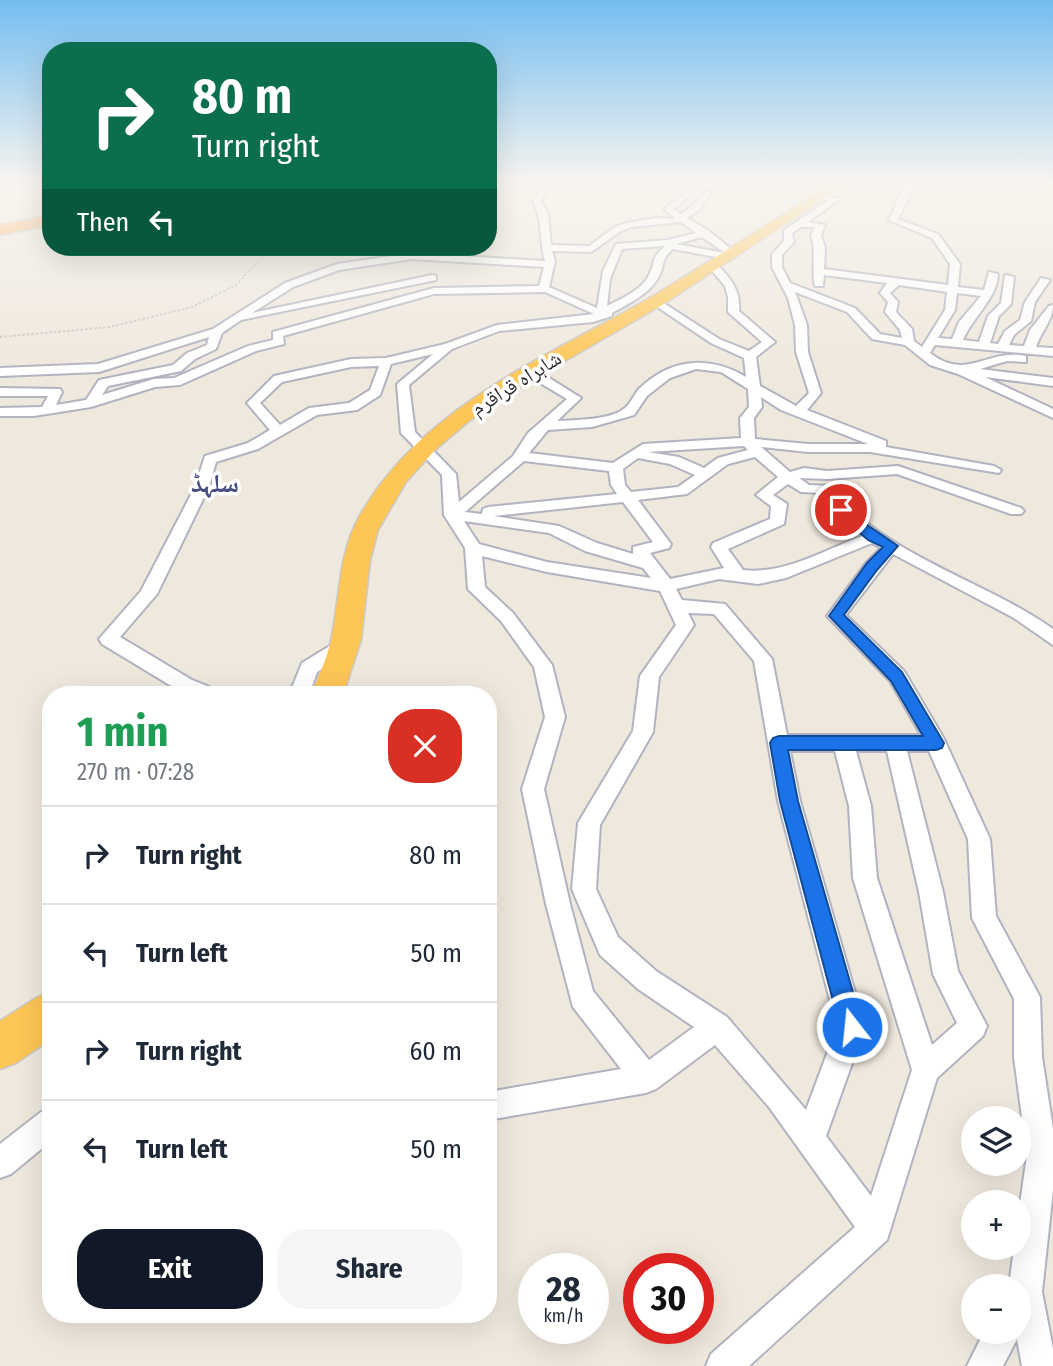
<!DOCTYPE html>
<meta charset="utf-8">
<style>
:root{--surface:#fff;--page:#f6f6f7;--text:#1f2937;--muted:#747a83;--line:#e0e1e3;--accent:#111827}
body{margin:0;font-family:"Fira Sans Condensed","Noto Naskh Arabic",sans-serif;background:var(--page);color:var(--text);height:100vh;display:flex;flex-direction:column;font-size:26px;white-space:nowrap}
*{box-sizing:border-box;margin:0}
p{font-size:23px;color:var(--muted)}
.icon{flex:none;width:38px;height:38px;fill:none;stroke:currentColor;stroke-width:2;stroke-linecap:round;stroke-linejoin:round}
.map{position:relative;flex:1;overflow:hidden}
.details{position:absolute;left:42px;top:686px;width:455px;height:637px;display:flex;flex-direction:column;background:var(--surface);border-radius:28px;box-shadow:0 7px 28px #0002}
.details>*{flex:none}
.guide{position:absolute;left:42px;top:42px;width:455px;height:214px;border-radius:28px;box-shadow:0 7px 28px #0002;background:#0b6e4f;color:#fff;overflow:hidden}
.controls{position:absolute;left:961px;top:1106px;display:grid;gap:14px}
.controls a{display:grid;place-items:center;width:70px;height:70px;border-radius:50%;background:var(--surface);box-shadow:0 7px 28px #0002;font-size:35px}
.speed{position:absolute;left:518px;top:1253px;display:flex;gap:14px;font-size:35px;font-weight:700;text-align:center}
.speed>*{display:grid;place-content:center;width:91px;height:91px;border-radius:50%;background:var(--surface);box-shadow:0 7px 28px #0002;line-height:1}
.speed small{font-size:18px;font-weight:400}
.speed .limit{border:10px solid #d22;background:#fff;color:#111}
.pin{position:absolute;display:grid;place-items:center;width:60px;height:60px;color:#fff;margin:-30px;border:4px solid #fff;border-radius:50%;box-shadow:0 2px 7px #0007}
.me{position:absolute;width:77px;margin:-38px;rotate:344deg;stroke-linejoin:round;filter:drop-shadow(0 0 5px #0008)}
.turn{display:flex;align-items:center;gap:24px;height:147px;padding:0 35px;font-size:32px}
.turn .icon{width:91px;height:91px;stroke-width:2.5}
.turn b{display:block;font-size:49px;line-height:60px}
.then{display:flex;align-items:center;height:66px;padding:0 35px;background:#0003;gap:14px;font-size:26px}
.round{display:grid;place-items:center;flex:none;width:74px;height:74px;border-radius:28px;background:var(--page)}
.overview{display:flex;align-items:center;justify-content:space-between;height:119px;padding:0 35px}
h1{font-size:42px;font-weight:700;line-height:52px;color:#1e9e55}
.button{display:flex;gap:14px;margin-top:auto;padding:14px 35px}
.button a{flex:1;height:80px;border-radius:28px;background:var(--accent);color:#fff;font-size:28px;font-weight:700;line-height:80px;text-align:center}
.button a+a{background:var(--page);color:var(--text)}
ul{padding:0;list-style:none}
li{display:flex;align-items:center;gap:21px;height:98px;padding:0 35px;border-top:2px solid var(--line)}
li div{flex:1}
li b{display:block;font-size:26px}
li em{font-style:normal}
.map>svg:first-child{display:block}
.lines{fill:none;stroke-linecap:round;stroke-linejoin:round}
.minor-casing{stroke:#b1b3c1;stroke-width:4}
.trunk-casing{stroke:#c8c8c8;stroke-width:3}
.motorway-casing{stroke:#c8c8c8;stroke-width:3}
.path{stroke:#c8c8c8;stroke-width:2;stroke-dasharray:2.5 2;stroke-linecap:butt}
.minor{fill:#fff;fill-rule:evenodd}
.trunk{fill:#fec656;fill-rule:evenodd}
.motorway{fill:#ffab58;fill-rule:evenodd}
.route{fill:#1a73e8;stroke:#114b97;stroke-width:2}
.labels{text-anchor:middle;stroke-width:7;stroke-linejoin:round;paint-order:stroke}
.far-street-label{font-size:21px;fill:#2c2c2c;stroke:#fff}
.far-district-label{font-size:26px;font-weight:bold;fill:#474e82;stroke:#fff}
</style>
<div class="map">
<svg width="1053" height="1366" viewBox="0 0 1053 1366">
<rect width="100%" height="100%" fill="#efe8dd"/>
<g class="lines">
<defs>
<path id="minor" d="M543,182h8l-10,19 7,13 3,31 38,1 26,-19 12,-4 29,-5 17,1 2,-1 -11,-9 24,-18 3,4 -18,14 8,5 14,-10 10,-12h6l-10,16 -14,10 22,13 27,22 -10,6 -53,-10c-14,12 -7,16 -15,29 -9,16 -30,26 -46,35v3l-19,6 -94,9 -47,18 -43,36 6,47 41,42 3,28 54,-46 15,-23 39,-34 -40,-24v-6h8l46,29 -24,23c18,-1 55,-1 68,-13 6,-5 9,-13 13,-18 32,-32 71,-35 108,-13l-2,-19 -33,-15 -61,-41 9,-2 60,39 30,12 13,-9 -34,-30v-15l-3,-11 -18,-21 2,-2h6c15,14 26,27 24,48l36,31 -19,15 4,29 36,20 13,-13 -13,-41 -1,-27 -7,-27 -16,-31v-13l12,-13v-11l45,-30 -11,-2v-4l22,5 -32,23 17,3 -4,10 4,13 -1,21 124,16 2,-21 -18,-26 -43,-18 17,-38h8l-4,14 -12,23 40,15 22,30 -2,23 26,3 5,-18 9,2c0,23 -26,44 -35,66l16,2 9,-26 13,-13 4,-28 9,2 -3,27 -12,12 -9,27 8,1 7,-13 15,-11 5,-18 16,-24 9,2 -15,22 -4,19 -17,14 -5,10 15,1 6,-16 19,-24 4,-1c0,15 -12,27 -17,42l17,1v8l-118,-11 -5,8c37,29 57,-5 96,3v6l-19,-1 -27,8 73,9v8l-68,-9 68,32v9l-95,-44 -28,-9 -25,-20 -33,-6 -25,-27 -52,-20 12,33 1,27 13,41 -14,17 79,31v6l108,19 7,4 -2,3 -129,-21h-62l-47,-5 29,25 14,-4 23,3 71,-5 123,42 3,3 -3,3h-10l-114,-40 -70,5 -28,-1 10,7 21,1c55,71 151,92 223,143v16l-39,-27 -121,-64 -47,61 58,56 39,66 47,102 6,77 44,81 2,60 11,72v61l-11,102 11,57v17h-31l-5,-27 -14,27h-36l17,-34h34v-46h-9l5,-38h4v-30l9,-63 -13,-98v-58l-42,-81 -4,-79 -39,-88h-22l36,141 15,79 29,55 -4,10 -46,42 -50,162 -138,126h-43l5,-12 144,-127 -86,-120 -54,-62 -59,44 -10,4 -158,27v-28l133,-23 -48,-62 -27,-103 -24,-115 23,-72 -11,-50 -33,-46 -33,-32 -3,-41 -21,-33 -2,-40 -41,-42 -4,-49 36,-30 -42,10 -11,31 -23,15 -40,5 -59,34 -42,13 -7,25 -52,107 -37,43 72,43 25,10 3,5h-31l-11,-5 -76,-46 -3,-5 42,-48 54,-104 10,-31 43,-13 22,-13 -23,-27 27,-27 77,-17 35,-1 59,-14 52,-19 97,-11 -49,-22 -111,2 -151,42 1,8 -28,7 -76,34 -25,2 -64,20 -57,9h-34v-8l42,-1 6,-11h-48v-8l60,1 2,3 -6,13 30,-5 13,-20 74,-15 14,-12 20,-8 2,-8 -110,35 -99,4v-8l98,-4 115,-35 72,-46 52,-19 75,-11 133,8c-6,-21 -2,-40 -12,-60zM681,222l15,11 -28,7 -52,4 -13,27 -6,37 -48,-21 6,-26 -3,-10 39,1 30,-21 11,-4zM801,227h14l-4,8c6,18 0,35 4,51h8l1,-11 63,8 -7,10 8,9 -3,10 15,18 2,8 -22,-4 -25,-26 -65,-25 -8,-16v-12l12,-13 -2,-9zM702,237l23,16 -49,-9zM665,246c-16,14 -8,14 -16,29 -7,15 -28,24 -42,31l3,-27 12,-30zM412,259l132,8 -5,19 -105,2 -161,44v8l-25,6 -74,32 -20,1 -52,16 6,-9 73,-15 14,-12 21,-10 6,-16 19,-13 195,-40v-4l-4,-1 -180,38 41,-26 46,-17zM899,285l48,7 -2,18 -23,37 -8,-6 -2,-12 -16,-17 2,-10 -8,-9zM957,293l24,3 -22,26 -7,17 -14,-1 17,-28zM379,366l-9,24 -21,13 -40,5 -29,17 -20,-22 22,-21 69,-15zM696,369l25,3 27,17 1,18 -9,11 1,20 -98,6 -30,19 -84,-10 19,-23 44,-3 42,-12 13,-19 23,-18zM761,397l20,13 87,34h-60l-53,-5 -1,-21 8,-11zM744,446l4,4 -30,8 -14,10 -25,-11 -31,-5zM755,457l23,20 -22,18 15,11 -1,13 -57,24 -2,4 13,21 -54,11 -20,-26 19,-5 2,-4 -33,-44 49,-6 41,-30zM638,458l32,6 25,11 -17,12 -47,5 -6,-7 -2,-16zM524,461l85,10 2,14 6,9 -129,13 -5,2 -1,5 -17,-2zM788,484l13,8 20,1 15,20 26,23c-37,14 -79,39 -119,34l-15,-21 56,-25 3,-20 -14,-9zM623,502l30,40 -20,5v7l-36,-11 -38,-17 -65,-10zM464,521l85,12 36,18 58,17 8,10 -104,-16 -68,-18zM872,543l9,5 -15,15 -39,53 63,65 31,54h-134l-15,-76 -47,-55 -43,-4 -6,-11 43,-10 39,5 28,-6zM482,556l65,16 113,19 16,34 -36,51 -7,55 -55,92 -6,66 28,66 38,34 56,38 -45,33 -56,-69 -23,-87 -26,-115 21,-72 -13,-52 -39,-52 -28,-26zM688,613l26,1 40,47 24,140 59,226 -31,83 -79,-93 -71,-46 -38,-34 -22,-48 4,-64 53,-93 6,-55 35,-52zM790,751h45l14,55 4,72 59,192 -41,126 -45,-60 39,-109 -65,-226zM856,751h31l32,141 14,82 24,49 -25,22 -55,-167 -6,-72z
M346,636l6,2 3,5 -3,5 -35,24 -8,23h-20l13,-32z
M51,1108v33l-40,33 -11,4v-34l41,-32z"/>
<path id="trunk" d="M835,182h14l-187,123 -156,90 -37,26 -34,29 -29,32 -28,48 -8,30 -9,80 -18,55h-32c7,-18 16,-36 20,-55 9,-41 7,-85 28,-123 62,-111 187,-159 292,-220 62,-37 122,-77 184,-115z
M51,991v48l-35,24 -16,6v-48l36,-23z"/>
<path id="motorway" d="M51,215v10l-51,10v-10z"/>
</defs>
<use href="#minor" class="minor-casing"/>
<use href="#trunk" class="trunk-casing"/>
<use href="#motorway" class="motorway-casing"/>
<path class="path" d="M976,182l4,11 15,17
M341,247l18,2
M0,337l110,-10 82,-20 44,-22 27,-29 30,-9"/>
<use href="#minor" class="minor"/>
<use href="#trunk" class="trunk"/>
<use href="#motorway" class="motorway"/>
</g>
<linearGradient id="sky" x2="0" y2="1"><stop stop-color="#74bdf0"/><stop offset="0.49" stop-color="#f8f5f0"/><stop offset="1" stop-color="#f8f5f0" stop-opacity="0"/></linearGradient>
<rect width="1053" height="373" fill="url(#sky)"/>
<path class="route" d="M841,507l57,39 -21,24 -33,45 58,57 42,71 -2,5 -6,2h-148l10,51 65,226 -4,7 -7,4 -8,-4 -4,-7 -60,-226 -10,-58 3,-5 6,-2h144l-32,-55 -62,-65 38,-53 16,-16 -15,-7 -31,-27v-5z"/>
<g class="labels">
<g class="far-street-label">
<text transform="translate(516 383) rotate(-32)" y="7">شاہراہ قراقرم</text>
</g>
<g class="far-district-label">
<text x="215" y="492">سلہڈ</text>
</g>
</g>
</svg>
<div class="controls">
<a><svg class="icon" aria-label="layers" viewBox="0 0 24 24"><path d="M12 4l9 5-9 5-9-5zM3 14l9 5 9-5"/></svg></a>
<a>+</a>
<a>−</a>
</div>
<div class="speed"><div>28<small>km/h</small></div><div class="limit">30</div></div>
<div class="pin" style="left:841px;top:510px;background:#d93025"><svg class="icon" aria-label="arrive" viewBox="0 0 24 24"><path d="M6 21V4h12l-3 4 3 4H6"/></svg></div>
<svg class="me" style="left:852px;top:1027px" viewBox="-20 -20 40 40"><circle r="17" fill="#1a73e8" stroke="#fff" stroke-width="3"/><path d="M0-11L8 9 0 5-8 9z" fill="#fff"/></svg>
<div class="guide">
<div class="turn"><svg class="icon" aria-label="right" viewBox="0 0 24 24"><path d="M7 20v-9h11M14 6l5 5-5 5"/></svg><div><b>80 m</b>Turn right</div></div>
<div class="then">Then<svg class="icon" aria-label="left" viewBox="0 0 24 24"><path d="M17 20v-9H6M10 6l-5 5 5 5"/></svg></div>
</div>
<section class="details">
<div class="overview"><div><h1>1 min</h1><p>270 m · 07:28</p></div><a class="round" style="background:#d93025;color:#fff"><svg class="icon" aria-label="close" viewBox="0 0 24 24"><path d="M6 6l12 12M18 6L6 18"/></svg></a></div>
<ul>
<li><svg class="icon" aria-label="right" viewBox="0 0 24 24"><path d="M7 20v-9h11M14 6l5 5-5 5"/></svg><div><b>Turn right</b></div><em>80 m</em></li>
<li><svg class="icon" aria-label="left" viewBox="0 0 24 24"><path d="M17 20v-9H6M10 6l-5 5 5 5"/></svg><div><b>Turn left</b></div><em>50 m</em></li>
<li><svg class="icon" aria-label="right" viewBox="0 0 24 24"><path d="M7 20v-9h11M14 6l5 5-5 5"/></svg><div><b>Turn right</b></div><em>60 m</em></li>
<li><svg class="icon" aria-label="left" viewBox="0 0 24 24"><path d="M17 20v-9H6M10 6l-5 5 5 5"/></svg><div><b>Turn left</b></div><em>50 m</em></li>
</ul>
<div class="button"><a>Exit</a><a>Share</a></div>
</section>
</div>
